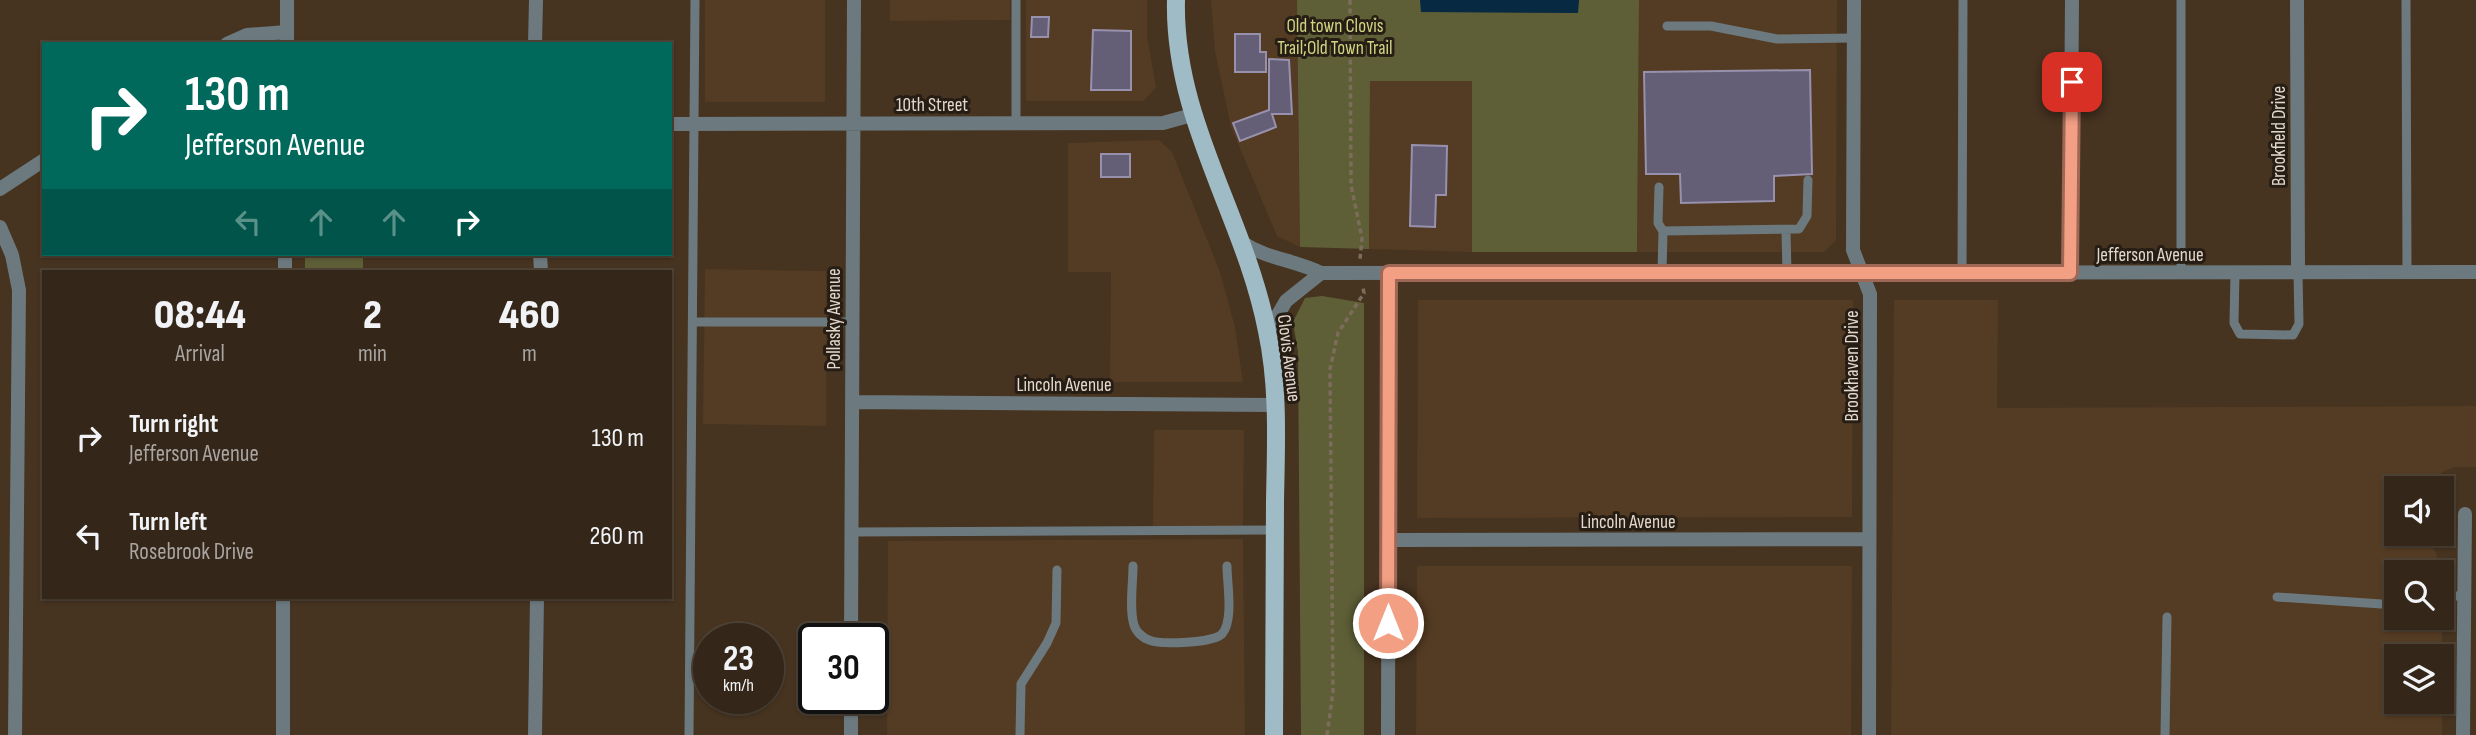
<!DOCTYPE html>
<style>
:root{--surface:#342618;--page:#3f3225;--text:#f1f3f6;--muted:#a9a5a2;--line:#4e4337}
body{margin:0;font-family:"Sofia Sans Condensed",sans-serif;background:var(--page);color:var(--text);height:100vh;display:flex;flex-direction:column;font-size:26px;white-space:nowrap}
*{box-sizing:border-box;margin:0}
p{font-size:23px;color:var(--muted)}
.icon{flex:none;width:38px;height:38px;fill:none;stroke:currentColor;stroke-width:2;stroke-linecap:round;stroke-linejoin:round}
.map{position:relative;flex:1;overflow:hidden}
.panel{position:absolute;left:42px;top:270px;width:630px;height:329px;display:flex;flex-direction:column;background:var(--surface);border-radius:0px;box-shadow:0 2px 5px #0004,0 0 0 2px var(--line)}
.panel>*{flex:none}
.top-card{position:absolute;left:42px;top:42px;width:630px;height:214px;border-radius:0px;box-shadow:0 2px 5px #0004,0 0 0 2px var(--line);background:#00695c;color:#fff;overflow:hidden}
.controls{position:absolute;left:2384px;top:476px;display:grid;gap:14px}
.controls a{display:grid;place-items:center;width:70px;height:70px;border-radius:0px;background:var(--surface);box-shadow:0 2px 5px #0004,0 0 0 2px var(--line);font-size:35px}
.speed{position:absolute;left:693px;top:623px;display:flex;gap:14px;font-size:35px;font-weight:700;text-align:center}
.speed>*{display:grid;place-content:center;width:91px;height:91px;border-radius:50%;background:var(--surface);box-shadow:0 2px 5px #0004,0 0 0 2px var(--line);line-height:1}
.speed small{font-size:18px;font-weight:400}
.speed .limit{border:4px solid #111;border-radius:10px;background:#fff;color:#111}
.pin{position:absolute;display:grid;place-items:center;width:60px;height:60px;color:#fff;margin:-30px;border-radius:14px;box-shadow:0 4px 10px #0006}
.me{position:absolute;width:77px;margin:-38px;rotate:0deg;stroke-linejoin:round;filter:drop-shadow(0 0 5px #0008)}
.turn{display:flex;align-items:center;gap:24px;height:147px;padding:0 28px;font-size:32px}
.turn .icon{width:91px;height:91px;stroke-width:2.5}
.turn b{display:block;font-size:49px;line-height:60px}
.lanes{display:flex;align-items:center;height:66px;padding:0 28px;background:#0003;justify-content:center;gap:35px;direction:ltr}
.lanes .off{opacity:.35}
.eta{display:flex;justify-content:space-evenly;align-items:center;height:119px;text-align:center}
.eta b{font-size:42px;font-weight:800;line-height:49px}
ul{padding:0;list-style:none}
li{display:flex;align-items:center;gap:21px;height:98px;padding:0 28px}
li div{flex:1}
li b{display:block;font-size:26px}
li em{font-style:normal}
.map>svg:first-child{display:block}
.built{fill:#543b23;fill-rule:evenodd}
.green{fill:#5e5f37}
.water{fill:#072942}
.building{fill:#645e77;stroke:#9891ad;stroke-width:2}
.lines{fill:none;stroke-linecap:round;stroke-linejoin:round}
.path{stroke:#7d6c5b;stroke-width:3.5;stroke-dasharray:5 3.5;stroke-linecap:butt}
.service{stroke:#6c7a7f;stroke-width:9}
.minor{stroke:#6c7a7f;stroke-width:14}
.primary{stroke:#9fbcc6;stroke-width:18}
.route-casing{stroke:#9e6756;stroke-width:18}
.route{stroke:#f39f84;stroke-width:12}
.labels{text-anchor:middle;stroke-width:6;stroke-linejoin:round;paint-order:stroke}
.park-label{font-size:19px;fill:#d1d583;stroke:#261d15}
.street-label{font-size:19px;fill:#e4d8cc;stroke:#261d15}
</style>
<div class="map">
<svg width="2476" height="735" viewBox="0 0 2476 735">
<rect width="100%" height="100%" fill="#463320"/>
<path class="built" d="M705,0h120v102h-120z
M890,0h120v20l-120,1z
M1026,0h121v36l9,51 -12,14h-118z
M1211,0h86l3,247 -23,-11 -46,-109 -16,-76z
M1639,0h198l-1,240 -12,12h-187z
M1370,81h103l-1,171 -103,-3z
M1159,140l13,12 48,120 15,55 8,55h-133l1,-110h-43v-129z
M705,269l121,2v155l-123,-2z
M1418,300h435l-1,217 -435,1z
M1894,300h104l-1,108 479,-2v61h-21l-11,4 -19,17h-29v46h26l13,17 7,20v164h-551zM2396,572h45v46h-45zM2396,656h45v46h-45z
M1154,430h90l-1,97 -90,-1z
M1243,539l2,196h-358l1,-194z
M1417,566h435l-1,169h-435z"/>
<path class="green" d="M1297,0h342l-2,252h-165v-171h-102l-1,168 -69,-2z
M305,254h58v17h-58z
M1322,296l42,7v432h-63l-3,-383 -5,-30 12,-24z"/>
<path class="water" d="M1420,0h159l-1,13 -157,-1z"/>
<path class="building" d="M1032,17h17l-1,20h-17z
M1093,30l38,1v59h-40z
M1235,34h25v18h6v20h-31z
M1269,59l20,1 3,54h-20l4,13 -36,14 -7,-18 36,-13z
M1810,70l2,104 -38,2v25l-93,2 -1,-29h-34l-2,-102z
M1412,145l35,1 -1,49h-10l-1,32 -25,-1z
M1101,154h29v23h-29z"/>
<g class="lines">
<path class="path" d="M1350,0l1,185 11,53 -2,21
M1327,735l6,-43 -3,-323 8,-36 26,-40 -1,-5"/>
<path class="service" d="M2406,0l1,273
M1667,26h44l66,13 77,-1
M1016,123v-123
M1659,187l-1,36 5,8 -1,42
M1663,231l136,-2 8,-13 1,-36
M1786,231l1,42
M1962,273l1,-273
M2181,273v-273
M2235,273l-1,50 6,11 53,1 6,-11 -1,-51
M693,322h159
M851,532l424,-2
M1133,566c0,17 -4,43 1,59 2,7 9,13 15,15 11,5 65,3 73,-6 12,-14 5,-50 5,-68
M2441,596h23
M2277,597l119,8
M689,735l6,-735
M1020,735l1,-51 26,-41 9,-20 1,-53
M2165,735l2,-118"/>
<path class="minor" d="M1854,0l-1,250 17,44 -1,441
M2297,0l1,273
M227,44l20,-9 40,-3
M287,44v-44
M535,44l1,-44
M670,124l493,-1 29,-8
M0,189l44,-29
M0,227l12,28 7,35 -4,445
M1243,243c24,16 52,17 78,30l1155,-1
M540,254l1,17
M285,271v-17
M2070,273l2,-273
M1268,332l18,-31 35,-28
M852,402l424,3
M1388,540l480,-1
M851,639l3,-639
M283,735v-138
M535,735l2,-138
M851,735v-37
M1388,735l1,-462
M2463,735l2,-221"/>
<path class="primary" d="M1176,0c-3,120 69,217 91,331 12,56 9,113 8,170 0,78 0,156 -1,234"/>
</g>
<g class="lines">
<defs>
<path id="route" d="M1388,623l1,-350h681l2,-191"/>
</defs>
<use href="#route" class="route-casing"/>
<use href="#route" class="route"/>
</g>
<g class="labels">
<g class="park-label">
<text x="1335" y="32">Old town Clovis<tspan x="1335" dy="22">Trail;Old Town Trail</tspan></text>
</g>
<g class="street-label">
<text x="932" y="111">10th Street</text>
<text transform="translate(2278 136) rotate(-90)" y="7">Brookfield Drive</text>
<text x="2150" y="261">Jefferson Avenue</text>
<text transform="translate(833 319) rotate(-90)" y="7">Pollasky Avenue</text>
<text transform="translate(1290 358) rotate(83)" y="7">Clovis Avenue</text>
<text transform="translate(1851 366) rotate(-90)" y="7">Brookhaven Drive</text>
<text x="1064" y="391">Lincoln Avenue</text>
<text x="1628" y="528">Lincoln Avenue</text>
</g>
</g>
</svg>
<div class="controls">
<a><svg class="icon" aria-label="sound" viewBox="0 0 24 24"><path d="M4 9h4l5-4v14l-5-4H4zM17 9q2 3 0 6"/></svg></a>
<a><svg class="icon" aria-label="search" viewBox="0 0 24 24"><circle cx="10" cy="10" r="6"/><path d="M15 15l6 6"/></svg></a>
<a><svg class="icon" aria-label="layers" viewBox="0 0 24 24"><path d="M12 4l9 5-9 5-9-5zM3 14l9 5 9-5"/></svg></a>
</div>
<div class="speed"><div>23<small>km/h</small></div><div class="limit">30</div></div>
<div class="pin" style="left:2072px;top:82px;background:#d93025"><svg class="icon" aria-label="arrive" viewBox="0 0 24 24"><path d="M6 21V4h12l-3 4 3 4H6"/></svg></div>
<svg class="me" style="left:1388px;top:623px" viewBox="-20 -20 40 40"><circle r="17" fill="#f39f84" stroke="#fff" stroke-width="3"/><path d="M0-11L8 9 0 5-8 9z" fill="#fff"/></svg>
<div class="top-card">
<div class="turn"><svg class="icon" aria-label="right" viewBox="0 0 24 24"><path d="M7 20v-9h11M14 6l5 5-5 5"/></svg><div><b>130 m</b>Jefferson Avenue</div></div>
<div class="lanes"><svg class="icon off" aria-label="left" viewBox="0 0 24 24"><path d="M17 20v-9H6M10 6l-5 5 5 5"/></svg><svg class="icon off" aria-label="ahead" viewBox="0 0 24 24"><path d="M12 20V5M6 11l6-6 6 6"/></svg><svg class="icon off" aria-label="ahead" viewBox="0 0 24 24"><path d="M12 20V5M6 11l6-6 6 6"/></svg><svg class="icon" aria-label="right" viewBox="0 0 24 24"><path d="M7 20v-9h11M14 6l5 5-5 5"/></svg></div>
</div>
<section class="panel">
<div class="eta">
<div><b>08:44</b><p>Arrival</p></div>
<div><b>2</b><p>min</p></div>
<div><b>460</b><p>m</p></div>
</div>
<ul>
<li><svg class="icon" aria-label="right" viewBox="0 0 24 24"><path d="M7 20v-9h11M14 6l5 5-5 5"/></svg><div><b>Turn right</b><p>Jefferson Avenue</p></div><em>130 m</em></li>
<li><svg class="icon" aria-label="left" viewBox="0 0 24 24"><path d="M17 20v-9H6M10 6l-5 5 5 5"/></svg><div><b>Turn left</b><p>Rosebrook Drive</p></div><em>260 m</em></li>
</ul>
</section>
</div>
